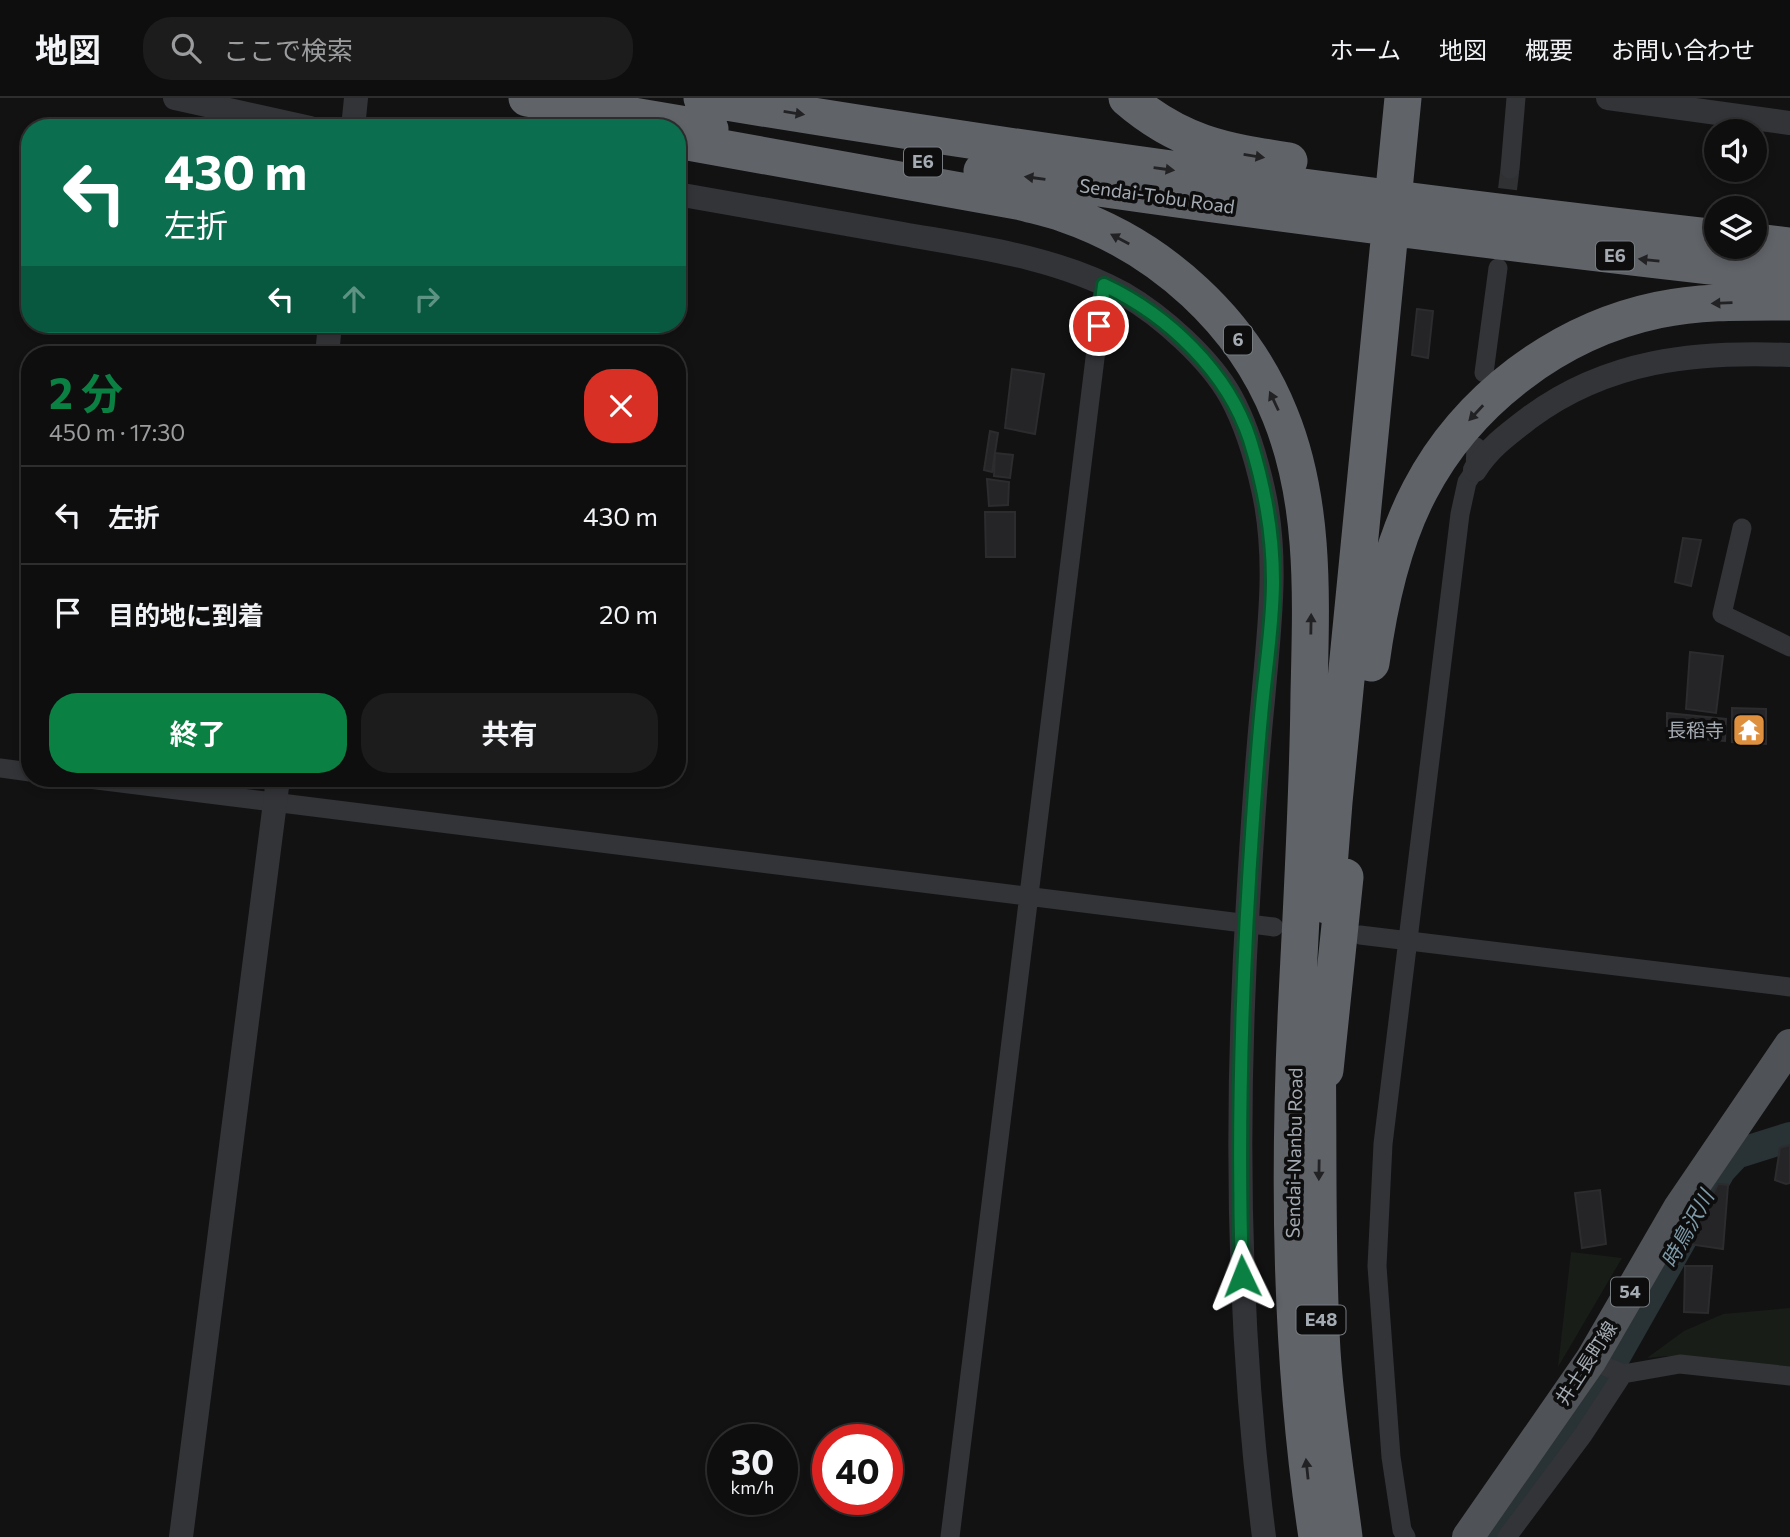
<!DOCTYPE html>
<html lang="ja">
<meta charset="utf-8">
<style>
:root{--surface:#0e0e0e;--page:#1c1c1c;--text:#f1f3f6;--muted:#9b9c9e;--line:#2e2e2e;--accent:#0b8043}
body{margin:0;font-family:Commissioner,"Noto Sans JP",sans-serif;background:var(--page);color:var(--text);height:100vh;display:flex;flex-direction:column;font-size:26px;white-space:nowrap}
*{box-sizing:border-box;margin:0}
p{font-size:23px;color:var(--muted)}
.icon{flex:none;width:38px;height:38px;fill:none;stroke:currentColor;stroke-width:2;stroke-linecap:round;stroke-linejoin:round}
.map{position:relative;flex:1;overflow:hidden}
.side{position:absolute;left:21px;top:248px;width:665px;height:441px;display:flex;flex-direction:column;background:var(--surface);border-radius:28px;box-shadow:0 4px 10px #0003,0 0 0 2px var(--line)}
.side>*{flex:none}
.guide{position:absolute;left:21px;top:21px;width:665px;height:214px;border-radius:28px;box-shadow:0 4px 10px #0003,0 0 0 2px var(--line);background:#0b6e4f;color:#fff;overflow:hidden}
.tools{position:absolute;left:1704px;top:21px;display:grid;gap:14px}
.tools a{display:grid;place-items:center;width:63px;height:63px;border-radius:50%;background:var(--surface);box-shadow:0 4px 10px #0003,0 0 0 2px var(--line);font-size:35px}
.speed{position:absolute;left:707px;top:1326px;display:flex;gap:14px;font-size:35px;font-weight:700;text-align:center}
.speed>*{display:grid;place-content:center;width:91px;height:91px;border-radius:50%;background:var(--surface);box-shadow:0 4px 10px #0003,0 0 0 2px var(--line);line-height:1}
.speed small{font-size:18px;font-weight:400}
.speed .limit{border:10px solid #d22;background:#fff;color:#111}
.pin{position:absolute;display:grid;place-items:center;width:60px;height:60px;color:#fff;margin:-30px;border:4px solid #fff;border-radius:50%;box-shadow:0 2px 7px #0007}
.me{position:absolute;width:77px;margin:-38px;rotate:358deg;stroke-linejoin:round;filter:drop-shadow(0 0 5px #0008)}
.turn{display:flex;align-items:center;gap:24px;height:147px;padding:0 28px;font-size:32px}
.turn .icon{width:91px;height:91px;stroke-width:2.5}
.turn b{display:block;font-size:49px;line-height:60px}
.lanes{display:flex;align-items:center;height:66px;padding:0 28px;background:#0003;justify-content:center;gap:35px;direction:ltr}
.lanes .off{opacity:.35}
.round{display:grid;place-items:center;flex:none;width:74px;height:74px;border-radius:28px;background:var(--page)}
.overview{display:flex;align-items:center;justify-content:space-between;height:119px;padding:0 28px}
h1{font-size:42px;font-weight:700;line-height:52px;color:var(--accent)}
.primary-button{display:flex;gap:14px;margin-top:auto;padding:14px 28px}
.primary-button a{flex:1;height:80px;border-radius:28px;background:var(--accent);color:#fff;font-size:28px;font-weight:700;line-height:80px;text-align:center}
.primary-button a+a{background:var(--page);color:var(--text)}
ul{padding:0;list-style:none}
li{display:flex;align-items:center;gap:21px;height:98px;padding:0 28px;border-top:2px solid var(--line)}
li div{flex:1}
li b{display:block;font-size:26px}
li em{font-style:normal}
header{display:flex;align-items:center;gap:42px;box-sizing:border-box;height:98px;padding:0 35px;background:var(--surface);border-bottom:2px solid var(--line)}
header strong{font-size:33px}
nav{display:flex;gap:38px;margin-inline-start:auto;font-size:24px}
.search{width:490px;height:63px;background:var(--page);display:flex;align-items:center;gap:18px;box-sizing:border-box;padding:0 24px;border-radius:28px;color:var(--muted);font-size:26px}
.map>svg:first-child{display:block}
.green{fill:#181d18}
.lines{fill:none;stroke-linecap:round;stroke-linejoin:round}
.river{stroke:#293235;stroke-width:30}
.building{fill:#252527;stroke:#2c2c2f;stroke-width:2}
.minor-tunnel{stroke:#2f3133;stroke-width:19;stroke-dasharray:19 10;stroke-linecap:butt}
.minor{stroke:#333438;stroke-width:19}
.tertiary{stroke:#333438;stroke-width:24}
.primary{stroke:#4f5256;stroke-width:32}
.motorway{stroke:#606368;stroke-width:37}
.oneway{fill:#222224}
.route-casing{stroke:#07532c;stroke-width:18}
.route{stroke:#0b8043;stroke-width:12}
.labels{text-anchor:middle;stroke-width:7;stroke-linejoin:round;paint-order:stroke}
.shield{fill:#0d0d0e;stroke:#777c81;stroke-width:2}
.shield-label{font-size:18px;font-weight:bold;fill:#a4abb2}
.street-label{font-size:19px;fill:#a4abb2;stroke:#0d0d0e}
.poi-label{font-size:19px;fill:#a4abb2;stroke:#0d0d0e;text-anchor:end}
.water-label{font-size:21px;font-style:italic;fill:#7e9caa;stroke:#0d0d0e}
</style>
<header>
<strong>地図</strong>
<div class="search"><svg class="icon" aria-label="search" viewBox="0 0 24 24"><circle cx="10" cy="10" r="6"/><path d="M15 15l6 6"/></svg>ここで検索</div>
<nav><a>ホーム</a><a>地図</a><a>概要</a><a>お問い合わせ</a></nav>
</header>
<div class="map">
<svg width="1790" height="1439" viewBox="0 0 1790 1439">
<rect width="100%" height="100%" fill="#121213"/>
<path class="green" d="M1571,1154l51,6 -64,109z
M1790,1210v60l-123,-12 -20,2 37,-27 39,-17z"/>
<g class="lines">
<path class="river" d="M1616,1258l105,-186 15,-16 54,-17
M1487,1439l115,-155"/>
</g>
<path class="building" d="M1417,211l16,2 -5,47 -16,-3z
M1012,271l32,5 -9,60 -30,-6z
M990,333l8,2 -6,39 -8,-2z
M995,355l18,2 -3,23 -16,-2z
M987,381l22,3 -1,23 -19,1z
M985,414h30v45h-29z
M1683,440l18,2 -10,46 -16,-4z
M1690,554l33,4 -7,57 -30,-4z
M1732,610l34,1v35l-34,-2z
M1667,615l59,6 -1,22 -58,-5z
M1790,1047v38l-4,1 -11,-4 5,-32z
M1718,1086l10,1 -5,64 -34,-5z
M1600,1092l6,54 -24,4 -7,-55z
M1685,1168h27l-4,47 -24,-1z"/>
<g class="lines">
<path class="minor-tunnel" d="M1504,120l6,-49"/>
<path class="minor" d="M1510,71l6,-71
M1484,275l14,-105
M1742,430l-20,86 68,33
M0,670l30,4
M89,681l1185,148
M1360,837l430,52
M1591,1262l32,14 57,-10 110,12
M950,1439l154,-1252
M1406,1439l-4,-7 -11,-73 -14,-191 6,-122 77,-630 7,-32 8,-12 1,-23
M1507,1439l76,-102 40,-61"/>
<path class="tertiary" d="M175,0l135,30
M1608,0l182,25
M353,30l3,-30
M677,96c76,14 151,27 226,40 74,13 154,23 221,60 38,22 86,65 107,103 16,29 25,61 32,92 16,70 6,140 0,211 -7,67 -11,135 -15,202 -13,212 -11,424 16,635
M327,257l3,-31
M1475,372c14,-22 33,-36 54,-52 78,-58 166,-67 261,-63
M181,1439l97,-758"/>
<path class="primary" d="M1468,1439l123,-177 88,-152 111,-163"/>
<path class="motorway" d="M527,0l183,31
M702,0c337,56 675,101 1015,140
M1127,0c52,45 96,53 162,63
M677,42l345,62c15,4 29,7 43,12 96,33 178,108 215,201 36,88 31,186 29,279 -1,101 -7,202 -12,303 -9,180 -7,361 20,540
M982,73c269,40 538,74 808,104
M1755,144l35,4
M1371,565c8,-59 21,-120 49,-173 47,-90 138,-159 238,-180 43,-9 88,-8 132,-8
M1326,807l8,-103 69,-704
M1317,942c2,104 -1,207 5,311 4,62 14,124 22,186
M1325,972l20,-193"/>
</g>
<defs><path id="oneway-solid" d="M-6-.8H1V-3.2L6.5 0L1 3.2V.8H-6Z" transform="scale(1.75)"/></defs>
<g class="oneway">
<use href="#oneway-solid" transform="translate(794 15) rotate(9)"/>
<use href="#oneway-solid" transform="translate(1254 58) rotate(9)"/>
<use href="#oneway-solid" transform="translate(1164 71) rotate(8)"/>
<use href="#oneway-solid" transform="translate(1035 80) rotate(-172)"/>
<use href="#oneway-solid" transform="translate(1120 141) rotate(-152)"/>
<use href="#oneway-solid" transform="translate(1649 162) rotate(-174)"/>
<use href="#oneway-solid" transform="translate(1722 205) rotate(178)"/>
<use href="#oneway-solid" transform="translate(1274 303) rotate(-115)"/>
<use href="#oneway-solid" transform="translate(1476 315) rotate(133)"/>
<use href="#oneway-solid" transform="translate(1311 526) rotate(-89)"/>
<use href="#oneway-solid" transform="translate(1319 1072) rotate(91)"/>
<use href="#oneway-solid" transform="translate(1307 1371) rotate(-96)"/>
</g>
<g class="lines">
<defs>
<path id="route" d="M1099,228l5,-41c64,30 124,87 146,155 14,45 23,93 23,141 0,35 -5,71 -9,106 -5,44 -8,88 -11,132 -11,153 -16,305 -11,457"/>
</defs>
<use href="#route" class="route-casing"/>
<use href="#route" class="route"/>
</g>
<defs>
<symbol id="temple-square" viewBox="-11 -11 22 22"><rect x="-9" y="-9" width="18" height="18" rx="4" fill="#de903f" stroke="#0d0d0e"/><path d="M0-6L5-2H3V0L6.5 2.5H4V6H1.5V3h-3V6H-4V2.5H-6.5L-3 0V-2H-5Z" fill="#fff"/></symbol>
</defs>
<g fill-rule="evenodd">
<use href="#temple-square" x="1730" y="613" width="38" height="38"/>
</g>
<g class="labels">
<g class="shield">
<rect x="904" y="49.5" width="38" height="29" rx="5"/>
<rect x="1596" y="143.5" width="38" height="29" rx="5"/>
<rect x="1224" y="227.5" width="28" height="29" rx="5"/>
<rect x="1611" y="1179.5" width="38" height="29" rx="5"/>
<rect x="1296.5" y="1207.5" width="49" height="29" rx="5"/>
</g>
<g class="shield-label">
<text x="923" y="70">E6</text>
<text x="1615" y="164">E6</text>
<text x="1238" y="248">6</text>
<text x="1630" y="1200">54</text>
<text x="1321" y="1228">E48</text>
</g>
<g class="street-label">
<text transform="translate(1157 98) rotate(8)" y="7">Sendai-Tobu Road</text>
<text transform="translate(1294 1055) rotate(-89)" y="7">Sendai-Nanbu Road</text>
<text transform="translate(1586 1265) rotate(-57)" y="7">井土長町線</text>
</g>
<g class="poi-label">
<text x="1724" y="639">長稻寺</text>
</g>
<g class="water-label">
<text transform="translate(1688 1131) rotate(-61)" y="7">時鳥沢川</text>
</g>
</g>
</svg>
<div class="tools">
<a><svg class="icon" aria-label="sound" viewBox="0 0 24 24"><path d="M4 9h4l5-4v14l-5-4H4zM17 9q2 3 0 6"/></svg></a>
<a><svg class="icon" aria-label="layers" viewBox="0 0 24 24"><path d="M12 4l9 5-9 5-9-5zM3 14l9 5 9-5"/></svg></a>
</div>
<div class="speed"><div>30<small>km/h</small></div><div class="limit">40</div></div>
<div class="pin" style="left:1099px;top:228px;background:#d93025"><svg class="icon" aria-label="arrive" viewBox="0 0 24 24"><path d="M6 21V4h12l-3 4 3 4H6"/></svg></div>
<svg class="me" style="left:1242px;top:1178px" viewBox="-20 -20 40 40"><path d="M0-17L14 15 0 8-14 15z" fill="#0b8043" stroke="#fff" stroke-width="4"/></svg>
<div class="guide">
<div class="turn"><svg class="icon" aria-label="left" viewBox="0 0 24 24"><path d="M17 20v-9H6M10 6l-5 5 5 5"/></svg><div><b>430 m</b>左折</div></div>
<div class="lanes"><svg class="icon" aria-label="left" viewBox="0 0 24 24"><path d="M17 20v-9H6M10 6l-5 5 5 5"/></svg><svg class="icon off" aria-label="ahead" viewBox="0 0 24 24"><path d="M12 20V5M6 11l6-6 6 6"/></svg><svg class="icon off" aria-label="right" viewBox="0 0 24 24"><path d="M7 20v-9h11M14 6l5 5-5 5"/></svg></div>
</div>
<section class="side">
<div class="overview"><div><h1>2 分</h1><p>450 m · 17:30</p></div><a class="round" style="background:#d93025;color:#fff"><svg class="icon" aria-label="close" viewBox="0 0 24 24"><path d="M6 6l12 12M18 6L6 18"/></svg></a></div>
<ul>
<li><svg class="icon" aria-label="left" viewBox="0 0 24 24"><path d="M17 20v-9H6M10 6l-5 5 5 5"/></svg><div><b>左折</b></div><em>430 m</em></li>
<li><svg class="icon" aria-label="arrive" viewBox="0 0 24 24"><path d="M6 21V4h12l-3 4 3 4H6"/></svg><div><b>目的地に到着</b></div><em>20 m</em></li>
</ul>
<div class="primary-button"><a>終了</a><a>共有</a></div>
</section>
</div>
